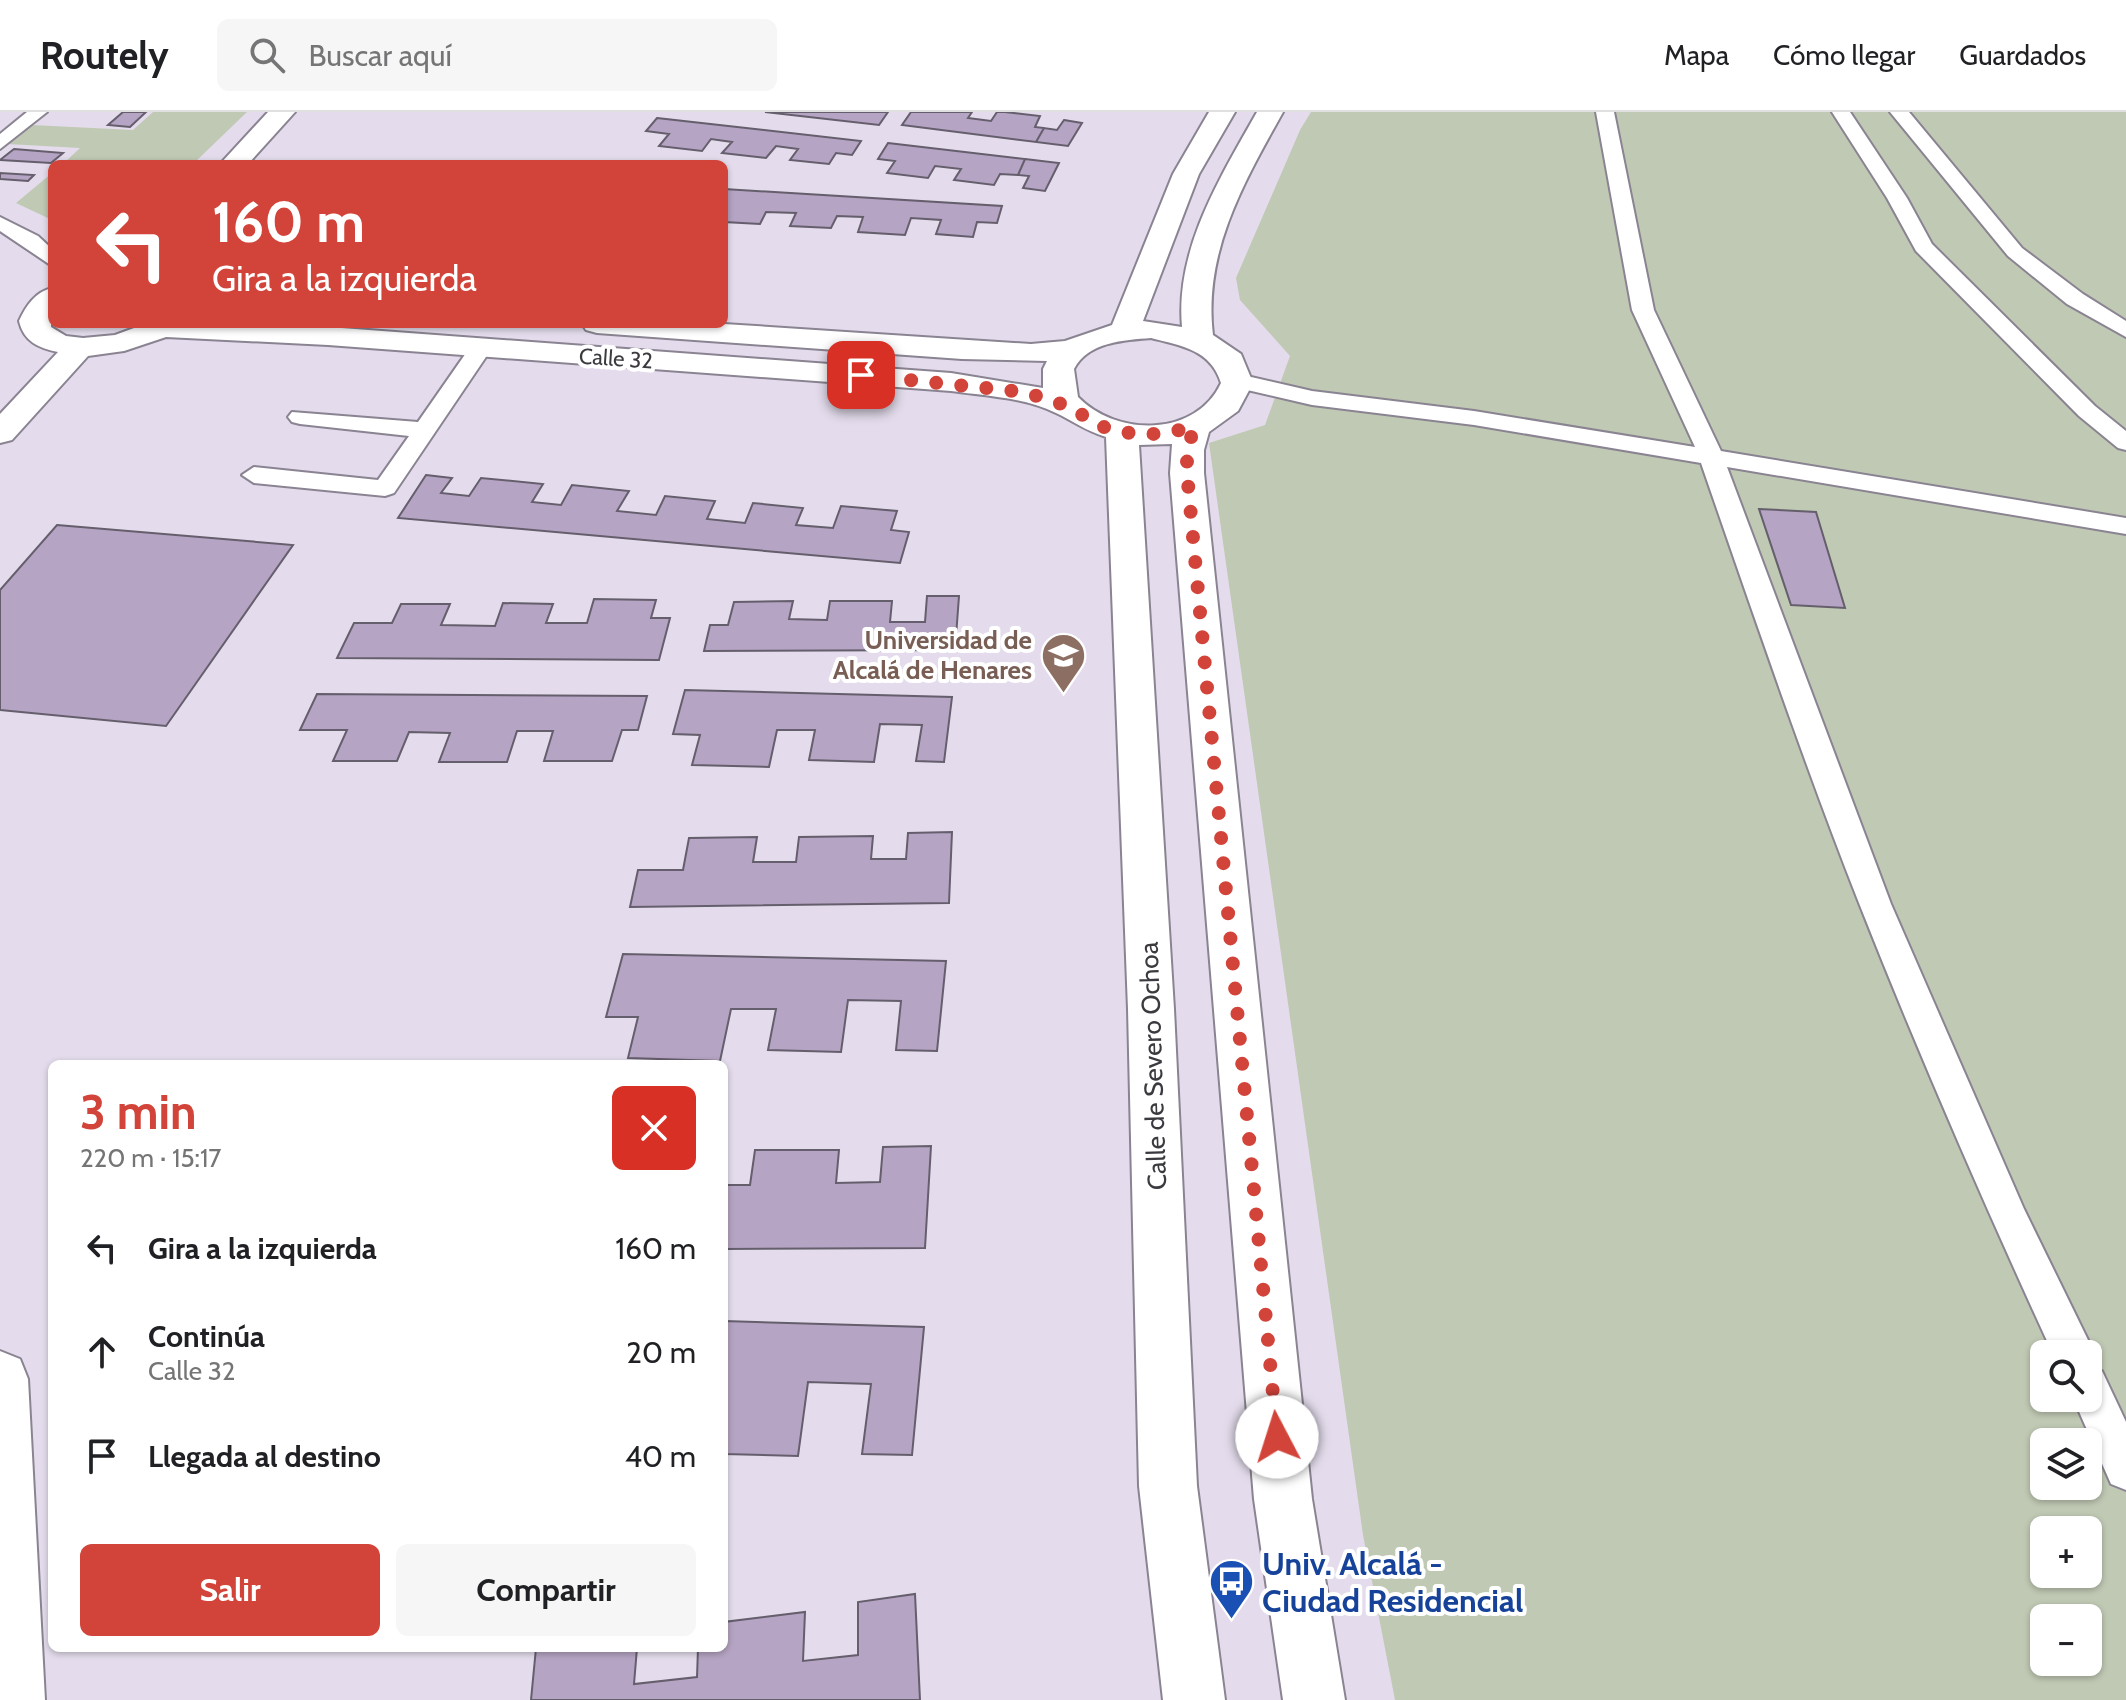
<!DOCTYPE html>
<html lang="es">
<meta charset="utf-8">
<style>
:root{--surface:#fff;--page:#f6f6f6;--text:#202124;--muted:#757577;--line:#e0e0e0;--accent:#d2443a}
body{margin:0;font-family:Cabin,sans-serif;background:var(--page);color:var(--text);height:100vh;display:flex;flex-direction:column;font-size:30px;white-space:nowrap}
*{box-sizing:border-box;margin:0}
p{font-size:26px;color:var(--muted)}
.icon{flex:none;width:44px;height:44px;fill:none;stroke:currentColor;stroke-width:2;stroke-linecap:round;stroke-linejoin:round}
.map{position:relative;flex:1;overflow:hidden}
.panel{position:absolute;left:48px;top:948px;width:680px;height:592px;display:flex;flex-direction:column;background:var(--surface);border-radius:12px;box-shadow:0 2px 6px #0004}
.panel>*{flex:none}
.banner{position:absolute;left:48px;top:48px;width:680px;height:168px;border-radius:12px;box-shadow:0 2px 6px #0004;background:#d2443a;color:#fff;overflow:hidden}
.controls{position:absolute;left:2030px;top:1228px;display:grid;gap:16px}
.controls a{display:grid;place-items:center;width:72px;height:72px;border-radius:12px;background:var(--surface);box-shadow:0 2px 6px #0004;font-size:40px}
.pin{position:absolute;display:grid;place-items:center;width:68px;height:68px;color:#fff;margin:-34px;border-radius:16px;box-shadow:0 4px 12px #0006}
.me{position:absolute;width:88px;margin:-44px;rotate:355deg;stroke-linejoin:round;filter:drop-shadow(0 0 6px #0008)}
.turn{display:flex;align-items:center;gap:28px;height:168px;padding:0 32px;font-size:36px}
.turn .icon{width:104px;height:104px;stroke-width:2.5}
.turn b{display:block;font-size:56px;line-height:68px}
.round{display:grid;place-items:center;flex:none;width:84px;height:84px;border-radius:12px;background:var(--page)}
.head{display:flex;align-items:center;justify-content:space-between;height:136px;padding:0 32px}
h1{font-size:48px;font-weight:700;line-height:60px;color:var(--accent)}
.button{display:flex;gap:16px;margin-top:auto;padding:16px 32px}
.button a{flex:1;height:92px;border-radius:12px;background:var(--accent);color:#fff;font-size:32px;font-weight:700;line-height:92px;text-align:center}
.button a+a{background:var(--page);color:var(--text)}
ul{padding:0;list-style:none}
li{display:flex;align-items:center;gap:24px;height:104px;padding:0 32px}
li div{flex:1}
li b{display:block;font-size:30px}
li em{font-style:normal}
header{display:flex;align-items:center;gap:48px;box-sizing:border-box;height:112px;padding:0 40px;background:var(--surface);border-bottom:2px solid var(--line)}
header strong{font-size:38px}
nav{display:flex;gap:44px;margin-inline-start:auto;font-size:28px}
.search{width:560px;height:72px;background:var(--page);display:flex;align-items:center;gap:20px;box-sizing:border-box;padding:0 28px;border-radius:12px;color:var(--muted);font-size:30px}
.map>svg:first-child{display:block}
.green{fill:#c0c9b4;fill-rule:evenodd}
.building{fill:#b5a4c3;stroke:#655e6c;stroke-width:2}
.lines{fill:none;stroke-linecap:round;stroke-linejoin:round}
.lane-casing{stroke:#8a8391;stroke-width:4}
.street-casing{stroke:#8a8391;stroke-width:4}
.lane{fill:#fff;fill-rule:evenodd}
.street{fill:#fff;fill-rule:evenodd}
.route{stroke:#d2443a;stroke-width:14;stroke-dasharray:0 25.2}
.labels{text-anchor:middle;stroke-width:8;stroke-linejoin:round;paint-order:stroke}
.far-street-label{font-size:22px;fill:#3c393f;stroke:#fff}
.education-label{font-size:26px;font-weight:bold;fill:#785e54;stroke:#fff;text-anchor:end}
.street-label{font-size:26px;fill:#3c393f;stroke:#fff}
.near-transit-label{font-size:32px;font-weight:bold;fill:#164399;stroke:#fff;text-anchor:start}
</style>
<header>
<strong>Routely</strong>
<div class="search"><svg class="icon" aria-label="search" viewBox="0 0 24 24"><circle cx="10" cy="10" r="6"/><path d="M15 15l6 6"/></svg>Buscar aquí</div>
<nav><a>Mapa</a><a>Cómo llegar</a><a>Guardados</a></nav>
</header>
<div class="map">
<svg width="2126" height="1588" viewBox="0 0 2126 1588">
<rect width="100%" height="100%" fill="#e4dcec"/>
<path class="green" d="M153,0h94l-54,52h-130l17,-16 -73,-4 25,-19 101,5z
M1311,0h815v1588h-731l-32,-165 -154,-1092 56,-18 25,-69 -50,-56 -4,-22 64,-148zM2044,1242h44v44h-44zM2044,1330h44v44h-44zM2044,1418h44v44h-44zM2044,1506h44v44h-44z
M52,61v47l-36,-17z"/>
<path class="building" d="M123,0h23l-16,15 -22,-2z
M765,0h123l-9,13z
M911,0h61l-4,6 23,3 6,-9h8l35,4 -5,11 9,1 -8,14 -134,-17z
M657,6l204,23 -9,14 -16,-2 -7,11 -39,-4 8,-11 -22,-3 -10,12 -44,-5 10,-11 -21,-3 -9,12 -43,-5 10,-12 -23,-3z
M1064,8l18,3 -14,23 -32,-4 8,-14 13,2z
M888,31l137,16 -7,16 -18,-1 -6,11 -40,-5 7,-11 -26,-3 -7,12 -41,-5 8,-12 -17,-2z
M14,37l49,4 -12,10 -51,-3z
M1025,47l34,4 -14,28 -22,-3 6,-12 -11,-1z
M0,61l34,2 -6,6 -28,-2z
M724,77l278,17 -5,17 -20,-1 -4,15 -37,-3 5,-14 -30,-2 -6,17 -47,-3 5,-15 -26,-1 -6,12 -41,-2 6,-13 -30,-1 -6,12 -36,-2z
M426,363l26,3 -11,15 28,3 12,-18 62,6 -11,18 29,3 11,-20 57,6 -12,20 39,4 9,-19 50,5 -8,18 38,4 8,-20 50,5 -7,17 37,3 8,-22 56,5 -6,19 18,2 -9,31 -502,-45z
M1759,397l57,3 29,96 -54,-3z
M57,413l236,20 -127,181 -166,-16v-120z
M927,484h32l-4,54 -251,1 6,-26h18l6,-23 59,-1 -4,18 38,1 3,-19h62l-2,21h35z
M594,487l62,1 -5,18h19l-11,42 -322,-2 17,-35h38l9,-19h49l-9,21 54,1 8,-23 50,1 -7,19h41z
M685,578l267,7 -8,65 -28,-1 6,-36 -42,-1 -6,38 -65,-2 6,-30h-38l-8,37 -77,-2 8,-30 -27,-1z
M317,582l330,2 -9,34h-16l-10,31h-68l9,-30h-36l-10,31h-68l11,-29 -41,-1 -12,29h-64l14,-31h-47z
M952,720l-3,71 -319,4 8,-37h45l6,-32 68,-1 -4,25h43l3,-25 74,-1 -2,23h35l2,-26z
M623,842l323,7 -9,90 -41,-1 5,-49 -53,-1 -7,52 -73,-2 8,-41h-45l-11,52 -92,-3 10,-41h-32z
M931,1034l-6,102 -201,1v-64h26l5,-35h84l-3,33 44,-1 3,-35z
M724,1209l200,6 -12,128 -50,-1 9,-70 -63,-2 -10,74 -74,-2z
M915,1482l5,106h-389l5,-52h101l-3,36 63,-7 1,-29h26v-26l81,-10 -2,49 55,-6v-53z"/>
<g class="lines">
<defs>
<path id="lane" d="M27,0h20l-47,37v-15z
M1596,0h18l40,198 67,141 405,67v16l-399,-67 164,437 133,305 64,131 6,14 -5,11 13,6 24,51v68l-15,-6 -38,-86h15v-44h-35c-68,-148 -134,-299 -194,-451 -57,-145 -107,-293 -158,-440l-227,-38 -162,-20 -82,-19 -3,-5 11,-7 74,17 162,20 221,36 -63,-137z
M1832,0h18l57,86 25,46 163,162 31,25v19l-8,-2 -39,-32 -163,-165 -29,-53z
M1890,0h19l113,136 61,46 43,27v16l-59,-33 -59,-48z
M0,105l38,19 14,13v17l-52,-35z
M481,229l11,7 -98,145 -9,3 -131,-13 -12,-8 12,-8 124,13 31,-44 -109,-12 -8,-2 -4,-5 4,-5 126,10 55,-79z"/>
<path id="street" d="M268,0h27l-47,52h-28z
M1209,0h26l-36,62 -56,147 39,6c-7,-78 38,-149 75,-215h26c-39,70 -80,140 -70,223l28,19 12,29 -15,28 -29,21 -5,18v23l108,1026 33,201h-62l-29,-201 -84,-1026 2,-29 -33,1 35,564 23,477 28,214h-62l-24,-214 -11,-477 -22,-572c-20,-6 -33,-16 -50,-24 -32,-16 -71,-17 -105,-22l-623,-46 -162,-8 -42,14 -36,5 -76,84 -12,3v-29l58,-62c-19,-4 -34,-10 -39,-31 7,-15 16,-29 33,-33l-1,39 15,9 17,2 32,-3 30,-11 183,3 623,46 92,15v-19l4,-8 -85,-2 -365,-26 -11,-3 -4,-6h142l307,20 34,-3 47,-16 61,-151zM1151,226c31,8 60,12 70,45 -25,54 -104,54 -143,14l-4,-28c14,-27 50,-29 77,-31z
M0,1239l20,8 8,20 17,321h-45z"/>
</defs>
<use href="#lane" class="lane-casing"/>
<use href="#street" class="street-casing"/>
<use href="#lane" class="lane"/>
<use href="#street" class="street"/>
</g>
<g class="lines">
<path class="route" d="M861,263l163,17 44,14 32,20 22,6 24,3 48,-7 -7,22v23l90,964"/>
</g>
<defs>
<symbol id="university-pin" viewBox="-11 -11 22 30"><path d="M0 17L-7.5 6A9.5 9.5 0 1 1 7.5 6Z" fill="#8d6e63" stroke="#fff"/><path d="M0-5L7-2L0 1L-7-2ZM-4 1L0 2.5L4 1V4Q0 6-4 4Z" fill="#fff"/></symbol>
<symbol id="bus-pin" viewBox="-11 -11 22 30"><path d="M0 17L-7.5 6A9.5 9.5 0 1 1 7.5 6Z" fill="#1a4fb4" stroke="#fff"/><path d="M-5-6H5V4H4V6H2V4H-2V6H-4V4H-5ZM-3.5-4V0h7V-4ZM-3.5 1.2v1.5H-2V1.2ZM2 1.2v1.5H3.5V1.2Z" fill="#fff"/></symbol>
</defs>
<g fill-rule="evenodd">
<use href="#university-pin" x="1038" y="518" width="51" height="69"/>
<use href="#bus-pin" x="1206" y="1444" width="51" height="69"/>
</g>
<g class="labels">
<g class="far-street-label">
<text transform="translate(616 246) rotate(4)" y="8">Calle 32</text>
</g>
<g class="education-label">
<text x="1032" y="537">Universidad de<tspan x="1032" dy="30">Alcalá de Henares</tspan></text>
</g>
<g class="street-label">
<text transform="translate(1153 954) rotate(-92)" y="9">Calle de Severo Ochoa</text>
</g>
<g class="near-transit-label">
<text x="1262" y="1463">Univ. Alcalá -<tspan x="1262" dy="37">Ciudad Residencial</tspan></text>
</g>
</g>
</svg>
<div class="controls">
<a><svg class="icon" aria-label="search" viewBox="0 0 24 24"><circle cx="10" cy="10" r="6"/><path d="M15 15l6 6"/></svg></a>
<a><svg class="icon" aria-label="layers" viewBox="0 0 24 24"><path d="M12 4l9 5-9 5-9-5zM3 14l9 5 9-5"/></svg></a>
<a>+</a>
<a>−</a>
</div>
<div class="pin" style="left:861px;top:263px;background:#d93025"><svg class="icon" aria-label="arrive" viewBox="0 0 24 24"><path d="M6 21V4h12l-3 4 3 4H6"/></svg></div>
<svg class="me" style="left:1277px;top:1325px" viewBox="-20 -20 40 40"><circle r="19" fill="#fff"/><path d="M0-13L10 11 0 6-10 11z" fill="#d2443a"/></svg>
<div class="banner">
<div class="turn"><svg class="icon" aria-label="left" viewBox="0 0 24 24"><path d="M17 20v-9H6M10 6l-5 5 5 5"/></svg><div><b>160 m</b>Gira a la izquierda</div></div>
</div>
<section class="panel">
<div class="head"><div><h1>3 min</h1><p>220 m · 15:17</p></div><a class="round" style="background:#d93025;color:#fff"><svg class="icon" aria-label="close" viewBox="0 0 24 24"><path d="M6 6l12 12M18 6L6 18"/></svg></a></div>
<ul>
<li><svg class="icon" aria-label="left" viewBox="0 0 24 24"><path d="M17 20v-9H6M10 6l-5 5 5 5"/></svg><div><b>Gira a la izquierda</b></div><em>160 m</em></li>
<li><svg class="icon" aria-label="ahead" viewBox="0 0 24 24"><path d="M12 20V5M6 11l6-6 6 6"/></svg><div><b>Continúa</b><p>Calle 32</p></div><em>20 m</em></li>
<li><svg class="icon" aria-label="arrive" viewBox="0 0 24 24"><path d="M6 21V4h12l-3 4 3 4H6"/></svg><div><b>Llegada al destino</b></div><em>40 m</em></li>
</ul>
<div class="button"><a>Salir</a><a>Compartir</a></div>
</section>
</div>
